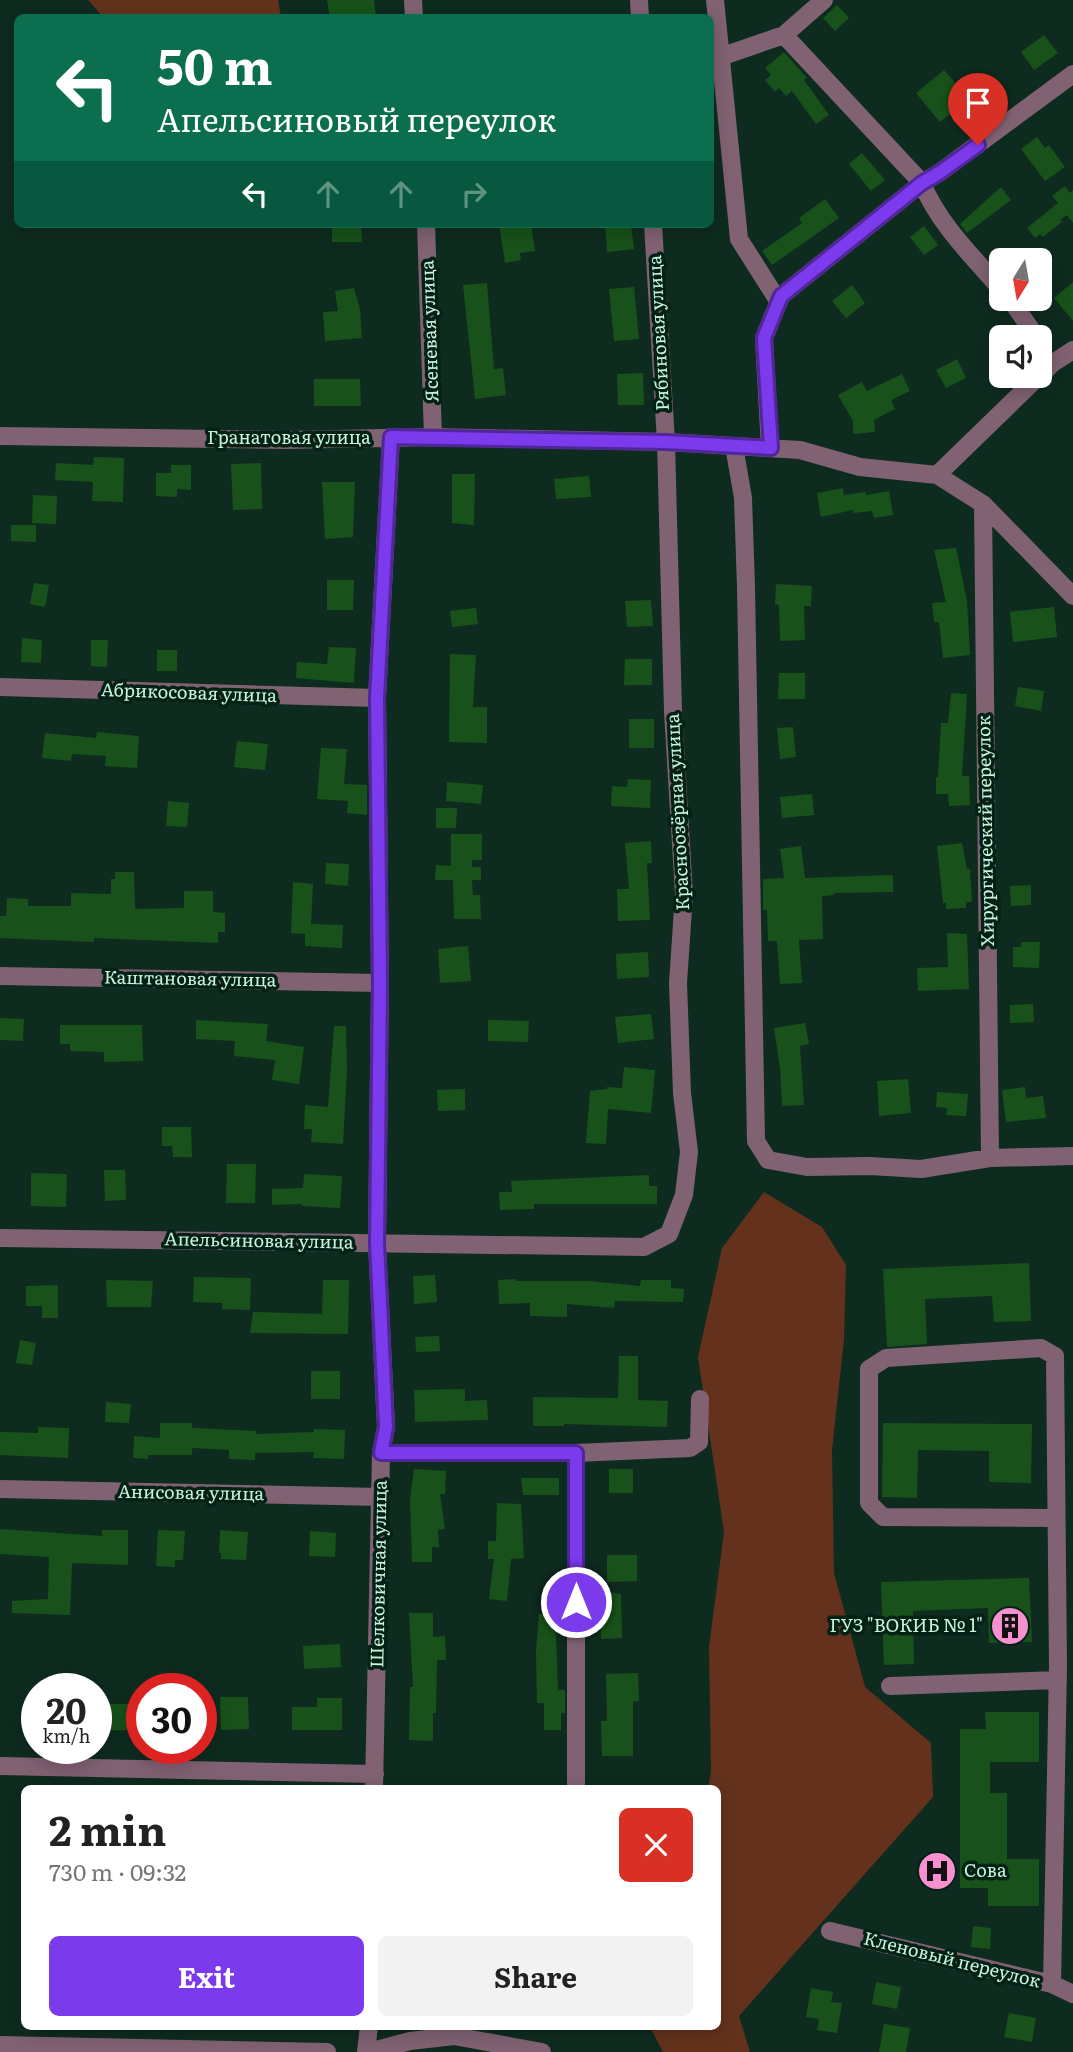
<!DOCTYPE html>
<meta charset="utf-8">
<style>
:root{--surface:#fff;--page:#f2f2f2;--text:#222;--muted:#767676;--accent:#7c3aed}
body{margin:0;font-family:Literata,serif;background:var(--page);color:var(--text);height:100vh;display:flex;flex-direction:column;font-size:26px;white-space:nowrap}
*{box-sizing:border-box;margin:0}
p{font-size:23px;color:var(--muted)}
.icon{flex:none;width:38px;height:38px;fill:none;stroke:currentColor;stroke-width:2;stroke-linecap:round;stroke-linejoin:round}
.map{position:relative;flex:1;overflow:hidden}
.sheet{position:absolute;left:21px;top:1785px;width:700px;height:245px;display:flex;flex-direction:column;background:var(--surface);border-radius:10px;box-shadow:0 4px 18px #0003}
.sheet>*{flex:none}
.hud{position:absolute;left:14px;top:14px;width:700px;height:214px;border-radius:10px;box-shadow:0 4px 18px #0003;background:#0b6e4f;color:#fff;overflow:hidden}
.needle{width:46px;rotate:191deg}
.fabs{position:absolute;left:989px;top:248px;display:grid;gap:14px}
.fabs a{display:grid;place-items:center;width:63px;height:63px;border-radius:10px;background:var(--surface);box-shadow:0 4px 18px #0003;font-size:35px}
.speed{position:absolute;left:21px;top:1673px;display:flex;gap:14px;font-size:35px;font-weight:700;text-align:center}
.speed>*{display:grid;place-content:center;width:91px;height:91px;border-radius:50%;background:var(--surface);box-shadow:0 4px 18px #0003;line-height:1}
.speed small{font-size:18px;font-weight:400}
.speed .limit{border:10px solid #d22;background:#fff;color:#111}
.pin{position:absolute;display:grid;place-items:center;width:60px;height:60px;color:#fff;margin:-72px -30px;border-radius:50% 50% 50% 0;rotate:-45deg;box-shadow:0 0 7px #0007}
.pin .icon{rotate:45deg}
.me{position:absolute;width:77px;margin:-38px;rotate:0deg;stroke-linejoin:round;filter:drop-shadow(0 0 5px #0008)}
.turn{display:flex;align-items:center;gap:24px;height:147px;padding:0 28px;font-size:32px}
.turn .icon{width:91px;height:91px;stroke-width:2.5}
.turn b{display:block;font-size:49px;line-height:60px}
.lanes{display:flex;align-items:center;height:66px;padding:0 28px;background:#0003;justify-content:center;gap:35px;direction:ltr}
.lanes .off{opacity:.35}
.round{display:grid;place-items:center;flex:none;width:74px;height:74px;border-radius:10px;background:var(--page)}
.head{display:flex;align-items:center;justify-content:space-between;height:119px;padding:0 28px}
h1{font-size:42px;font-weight:700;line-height:52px}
.cta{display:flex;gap:14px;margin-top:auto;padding:14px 28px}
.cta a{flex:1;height:80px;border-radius:10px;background:var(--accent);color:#fff;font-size:28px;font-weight:700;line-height:80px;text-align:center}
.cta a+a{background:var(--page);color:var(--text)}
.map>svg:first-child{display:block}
.green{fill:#64321c}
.building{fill:#18521a}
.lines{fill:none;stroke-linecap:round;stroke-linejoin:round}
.minor{stroke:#816273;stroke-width:18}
.route-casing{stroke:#51269a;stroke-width:18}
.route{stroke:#7c3aed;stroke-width:12}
.labels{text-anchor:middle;stroke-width:7;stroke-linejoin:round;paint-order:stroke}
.street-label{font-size:18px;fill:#c8f3dd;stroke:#042116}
.poi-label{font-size:18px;fill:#c8f3dd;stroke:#042116;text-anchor:end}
</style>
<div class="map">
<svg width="1073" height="2052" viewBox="0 0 1073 2052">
<rect width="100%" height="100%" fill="#0e2b1f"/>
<path class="green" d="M88,0h190l3,17h-178z
M764,1192l58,35 24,38 -2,74 -12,111 2,123 31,114 66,56 2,54 -194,219 11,36h-87l-13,-25 68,-1v-238h-10l3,-16 -2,-125 15,-115 -26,-175 24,-109z"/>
<path class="building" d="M327,0h47l2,18h-46z
M837,5l12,13 -14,13 -12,-13z
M1044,35l14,18 -24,17 -13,-18z
M784,52l23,26 -3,2 25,35 -13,9 -24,-33 -6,5 -7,-8 -4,4 -10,-12 6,-5 -6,-7z
M944,70l13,15 14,-11 11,14 -42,34 -24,-29z
M1037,137l8,11 4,-3 16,22 -20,14 -24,-32z
M862,153l23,27 -14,11 -22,-27z
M1065,186l5,7 3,-3v33l-6,-8 -7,5 2,2 -19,15 -3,-3 -5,4 -8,-10 31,-25 -6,-7z
M1001,187l10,13 -44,33 -7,-9z
M825,199l14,19 -67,47 -10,-14 40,-28 -3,-5z
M332,224h29l1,18h-30z
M499,224h32l4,27 -15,2 1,7 -16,3z
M605,224h26l3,25 -27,3z
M924,226l14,19 -14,10 -14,-18z
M1073,282v39l-19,-23z
M487,283l7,86 9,-1 3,27 -31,4 -12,-114z
M852,285l13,18 -19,15 -14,-17z
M634,287l5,52 -25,2 -5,-52z
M354,288l6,21 2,29 -37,3 -2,-29 15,-1 -3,-20z
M957,359l9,19 -20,10 -10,-18z
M643,373l1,32h-26l-1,-31z
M902,374l8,17 -19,9 4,9 -21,11 1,12 -22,2v-13l-15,-26 24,-13 5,9z
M314,379h46l1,27h-47z
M94,457l30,1 -1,44 -31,-1 1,-19 -38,-2 1,-17 37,2z
M261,463l1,46 -29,1 -2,-46z
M171,465h20v25l-14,-1v8l-21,-1v-23h15z
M452,474h23l-1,51 -22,-2z
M589,476l2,21 -35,2 -2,-20z
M322,482h33l-2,55 -28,2z
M843,488l1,7 22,-3v3l23,-4 4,24 -19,3 -2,-7 -19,2v-3l-32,7 -4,-24z
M33,495l24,1 -1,28 -24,-1z
M11,525h25v17l-25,-1z
M956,548l11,53 3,54 -27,3 -4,-36h-5l-2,-19 14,-1 -12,-52z
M327,580h27l-1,30h-26z
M34,583l15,2 -4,22 -15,-3z
M776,584l36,2 -1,20h-7l1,34 -25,1 -1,-36 -4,-1z
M651,600l2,26 -26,1 -2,-26z
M1054,607l3,30 -44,5 -3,-30z
M476,608l2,16 -26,3 -2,-16z
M22,638l20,2 -1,23 -20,-1z
M91,640h17l-1,27 -16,-1z
M329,647l27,1 -2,35 -58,-5 1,-16 30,2z
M157,650h20v21h-20z
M450,654l26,1 -3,52h14v36l-38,-1z
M625,659h27v26h-28z
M779,673h26v26h-27z
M1018,687l26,4 -3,20 -26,-5z
M951,693l16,1 -5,82h7l1,29 -21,1 -1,-12h-12v-17h2l3,-54h7z
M629,719h25v29h-25z
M793,727l3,30 -16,2 -3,-31z
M97,732l42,4 -2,32 -32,-2 1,-10 -34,-2 -1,7 -29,-3 3,-25 51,5z
M237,741l31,3 -3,26 -31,-3z
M321,748l26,1 -3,35 23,1v30l-20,-2 1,-12 -31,-2z
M628,779l23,1 -1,28 -39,-2 1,-20 15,1z
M447,782l36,3 -2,19 -35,-3z
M812,794l2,21 -32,3 -2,-21z
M168,801l21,2 -2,24 -21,-1z
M436,808h21l-1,20h-20z
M451,834h31v26h-10v7h9v13h-9l1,15h7l1,24h-27l-1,-39h-18l1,-15 15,1z
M651,841l1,22h-5l3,57 -32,1 -1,-32h12l-4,-46z
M962,843l5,26h3l2,33h-6v6l-20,1v-6h-3l-6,-57z
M801,846l4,32 88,-3v17l-59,1v2l-12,1 1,43 -24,1 3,43 -22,1 -3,-43h-9l-1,-31h-4v-31l21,-1 -4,-29z
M326,863l23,1 -1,22 -23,-2z
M115,872h19l1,37 49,-1v-17h29v21l12,1v19h-7v11l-124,-5v4l-94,-4v-22h6l1,-18 21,1v7h43v-13l40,1v-15h4z
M293,882l20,2 -2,40 32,1 -1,23 -37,-2v-12l-14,-1z
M1031,885v20l-20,1 -1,-20z
M947,933l20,1 2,55 -51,2 -1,-23 31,-1z
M1021,942h19l-1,26 -26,-1v-20h8z
M468,946l3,35 -31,2 -2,-34z
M648,952l1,25 -32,2 -1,-25z
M1033,1004l1,18 -24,1v-18z
M651,1014l3,25 -36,4 -3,-26z
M0,1018l24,1 -1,22 -23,-1z
M196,1020l72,4 -2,17 38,6 -5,37 -27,-4 3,-20 -41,-4 1,-15 -39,-2z
M488,1020l41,1 -1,21 -40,-1z
M805,1023l4,21 -9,2 4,59 -22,1 -2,-38 -6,-40z
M60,1025h82l1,36 -39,1v-10l-34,-1v-7h-10z
M334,1026h12l1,43 -4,75 -32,-2 1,-13h-8l1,-24 23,2z
M624,1067l31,3 -4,43 -43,-4 -2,35 -20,-1 4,-52 17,-2v-2l15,1z
M908,1079l3,34 -32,3 -2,-35z
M1025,1087l1,11 17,-2 3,22 -40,4 -4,-32z
M465,1089v21l-27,1 -1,-21z
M937,1092l31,2 -2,22 -20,-1 1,-7 -11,-1z
M162,1127h29l1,30h-19l-1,-11h-10z
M227,1164h29l-1,39h-29z
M104,1170h21l1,30 -21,1z
M31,1173l36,1 -1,33 -35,-1z
M304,1174l38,2 -2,32 -38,-2v-2l-30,1v-16l31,-1z
M649,1175v11h8v18h-123v5l-34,1 -1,-18h13l-1,-11z
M1029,1263l2,58 -37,1 -2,-26 -67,3 2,45 -40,3 -4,-78z
M435,1275l2,27 -23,2 -1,-28z
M194,1277l57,1 -1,32 -28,-1v-6l-29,-1z
M516,1279v2h72l52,5 1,-6h30v8l13,1 -1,13 -68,-1 -1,7 -47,-4v13l-37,-1v-13l-31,1 -1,-24z
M106,1280l47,1 -2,26h-44z
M323,1280h26l-1,54 -98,-1 3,-21 69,2z
M58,1285v33h-16v-12h-16v-20z
M439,1336l1,15 -24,1 -1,-15z
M20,1340l16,3 -4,22 -16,-2z
M619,1356h19v44l30,1 -1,26 -103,-3v2h-31v-29l85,1z
M311,1371h29v28h-29z
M465,1389v12l22,-1 1,20 -73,2 -1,-32z
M106,1402l25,2 -2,19 -24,-1z
M160,1423h32v5l64,3v3l58,-2v-3l31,1 -1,29 -31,-1 1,-6 -59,1v7l-26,-1v-9l-37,-2v7h-44v4l-15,-1 1,-22 26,2z
M883,1423l149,1 -1,59 -42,-1v-31l-71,-1 -1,48 -35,-1z
M38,1427l31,1 -1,30 -68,-3v-23l38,1z
M414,1469l32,2 -1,23h-5l5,35 -7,1 1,17h-7v15h-20l-2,-63z
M609,1469h24v24h-24z
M521,1478h38v17h-36z
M497,1503l24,1 3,54 -13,1 -4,42 -18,-2 5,-40h-6v-18h8z
M0,1529l102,7v-6h26v35l-56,-2 -2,52 -58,-2v-12l36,-2 1,-42 -49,-3z
M158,1530l27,1 -2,29h-8v7l-19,-1z
M220,1530l28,2 -2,28 -25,-1v-6h-2z
M310,1531l26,2 -1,24 -26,-1z
M607,1555h30v26l-30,1z
M1029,1578l3,64 -43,1 -1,-35 -75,3 1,53 -30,1 -3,-83z
M543,1586h19l-2,47 -4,-1 2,58h7v23h-4v17h-17v-27h-7l-1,-51 3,-38h5z
M600,1590l21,4 1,44 -21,1z
M409,1613h24v24l12,-1 1,24h-9l-1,53h-3v28l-24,-1 1,-53h3z
M340,1644l1,23 -37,2 -1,-23z
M638,1673l1,28 -6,1v54h-31l-1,-35h6l-1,-47z
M220,1697h28l1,32 -28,1z
M317,1698h25v32h-50v-23h25z
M100,1704h28v26l-27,1z
M985,1712h54v50h-49v31h17v66h32v47h-51v-18h-28v-159h26z
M973,1926l18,2 -1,21 -19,-2z
M876,1982l25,5 -4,22 -25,-5z
M811,1988l22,4 -2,10 11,1 -5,30 -20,-3 2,-11 -13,-2z
M1009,2013l27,5 -4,24 -28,-5z
M884,2024l26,4 -4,24h-27z"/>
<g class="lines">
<path class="minor" d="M413,0l1,18
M639,0l1,18
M715,0l24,239 40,63
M784,35l138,148c16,40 50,73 79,106
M723,56l61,-21 40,-35
M426,224l7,213
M1010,299l27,39
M1040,376l13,-13 20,-13
M0,436l286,4 147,-3 233,5 134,8 60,17 77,8 46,29 90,92
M734,446l9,52 3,89 10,554 12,19 39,7 63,-1 51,3 69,-11 83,-2
M770,448l-6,-110 17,-42 141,-113 17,-10 134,-99
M937,475l102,-99
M983,504l7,654
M0,687l377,11
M0,976l380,7
M0,1238l644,9 25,-13 15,-39 5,-43 -7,-59 -4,-110 6,-89 -11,-183 -7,-269 -13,-218
M381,1453h195l114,-5 9,-6 1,-43
M0,1489l381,8
M890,1686l168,-6
M0,1766l375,8
M374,1788l7,-335 5,-26 -9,-184 3,-260 -3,-285 14,-261
M576,1788v-335
M830,1931l222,53 21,10
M1052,1984l6,-318 -3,-310 -14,-8 -155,10 -17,11v134l14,14 173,1
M0,2045l327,7
M366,2052l3,-26
M369,2052l41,-11 44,-5 88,16"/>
</g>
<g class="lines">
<defs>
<path id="route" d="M576,1602v-149h-195l5,-26 -9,-184 3,-260 -3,-285 14,-261 275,5 105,6 -7,-110 17,-42 141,-113 17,-10 39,-28"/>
</defs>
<use href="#route" class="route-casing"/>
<use href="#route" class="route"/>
</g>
<defs>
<symbol id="building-disc" viewBox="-11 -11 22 22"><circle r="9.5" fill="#f790ce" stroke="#042116"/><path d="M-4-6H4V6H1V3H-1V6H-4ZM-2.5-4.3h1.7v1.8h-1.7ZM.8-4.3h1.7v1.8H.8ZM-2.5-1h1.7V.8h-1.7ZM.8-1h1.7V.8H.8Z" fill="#111"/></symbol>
<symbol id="hospital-disc" viewBox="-11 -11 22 22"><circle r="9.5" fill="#f790ce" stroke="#042116"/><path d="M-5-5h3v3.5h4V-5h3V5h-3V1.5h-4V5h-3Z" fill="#111"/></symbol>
</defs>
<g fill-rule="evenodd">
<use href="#building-disc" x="988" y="1604" width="44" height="44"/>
<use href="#hospital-disc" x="915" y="1849" width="44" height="44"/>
</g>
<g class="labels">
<g class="street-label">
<text transform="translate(430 331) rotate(-92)" y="6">Ясеневая улица</text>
<text transform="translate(659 333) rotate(-93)" y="6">Рябиновая улица</text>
<text x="289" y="444">Гранатовая улица</text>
<text transform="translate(189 693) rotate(2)" y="6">Абрикосовая улица</text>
<text transform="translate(678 812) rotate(-93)" y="6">Красноозёрная улица</text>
<text transform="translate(986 831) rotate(-91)" y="6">Хирургический переулок</text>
<text transform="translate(190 979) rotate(1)" y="6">Каштановая улица</text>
<text transform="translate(259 1241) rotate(1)" y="6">Апельсиновая улица</text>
<text transform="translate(191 1493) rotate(1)" y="6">Анисовая улица</text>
<text transform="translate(379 1574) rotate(-89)" y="6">Шелковичная улица</text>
<text transform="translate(952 1960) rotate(14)" y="6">Кленовый переулок</text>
</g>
<g class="poi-label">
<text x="983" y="1632">ГУЗ "ВОКИБ № 1"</text>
<text x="964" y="1877" text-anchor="start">Сова</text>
</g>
</g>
</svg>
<div class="fabs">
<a><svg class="needle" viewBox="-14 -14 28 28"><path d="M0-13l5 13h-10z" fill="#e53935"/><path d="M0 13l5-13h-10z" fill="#767676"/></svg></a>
<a><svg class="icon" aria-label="sound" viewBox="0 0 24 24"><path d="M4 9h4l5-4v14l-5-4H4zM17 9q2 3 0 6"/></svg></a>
</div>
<div class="speed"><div>20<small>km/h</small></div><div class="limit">30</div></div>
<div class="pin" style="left:978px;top:145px;background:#d93025"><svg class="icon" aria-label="arrive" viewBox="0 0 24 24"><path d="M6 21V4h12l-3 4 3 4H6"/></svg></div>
<svg class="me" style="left:576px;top:1602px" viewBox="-20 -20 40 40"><circle r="17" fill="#7c3aed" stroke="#fff" stroke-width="3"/><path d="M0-11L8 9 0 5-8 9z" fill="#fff"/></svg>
<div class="hud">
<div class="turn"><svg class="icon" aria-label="left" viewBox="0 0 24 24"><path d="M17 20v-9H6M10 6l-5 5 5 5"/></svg><div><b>50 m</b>Апельсиновый переулок</div></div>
<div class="lanes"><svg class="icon" aria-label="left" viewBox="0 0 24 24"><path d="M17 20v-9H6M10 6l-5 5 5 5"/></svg><svg class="icon off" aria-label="ahead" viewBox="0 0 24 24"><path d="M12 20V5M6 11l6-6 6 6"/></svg><svg class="icon off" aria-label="ahead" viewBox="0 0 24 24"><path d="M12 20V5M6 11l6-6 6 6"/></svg><svg class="icon off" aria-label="right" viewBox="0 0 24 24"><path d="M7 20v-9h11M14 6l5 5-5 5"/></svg></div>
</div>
<section class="sheet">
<div class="head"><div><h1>2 min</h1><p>730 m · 09:32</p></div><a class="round" style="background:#d93025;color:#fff"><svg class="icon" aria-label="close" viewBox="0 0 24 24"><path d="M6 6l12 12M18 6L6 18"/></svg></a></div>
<div class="cta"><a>Exit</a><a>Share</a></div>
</section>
</div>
